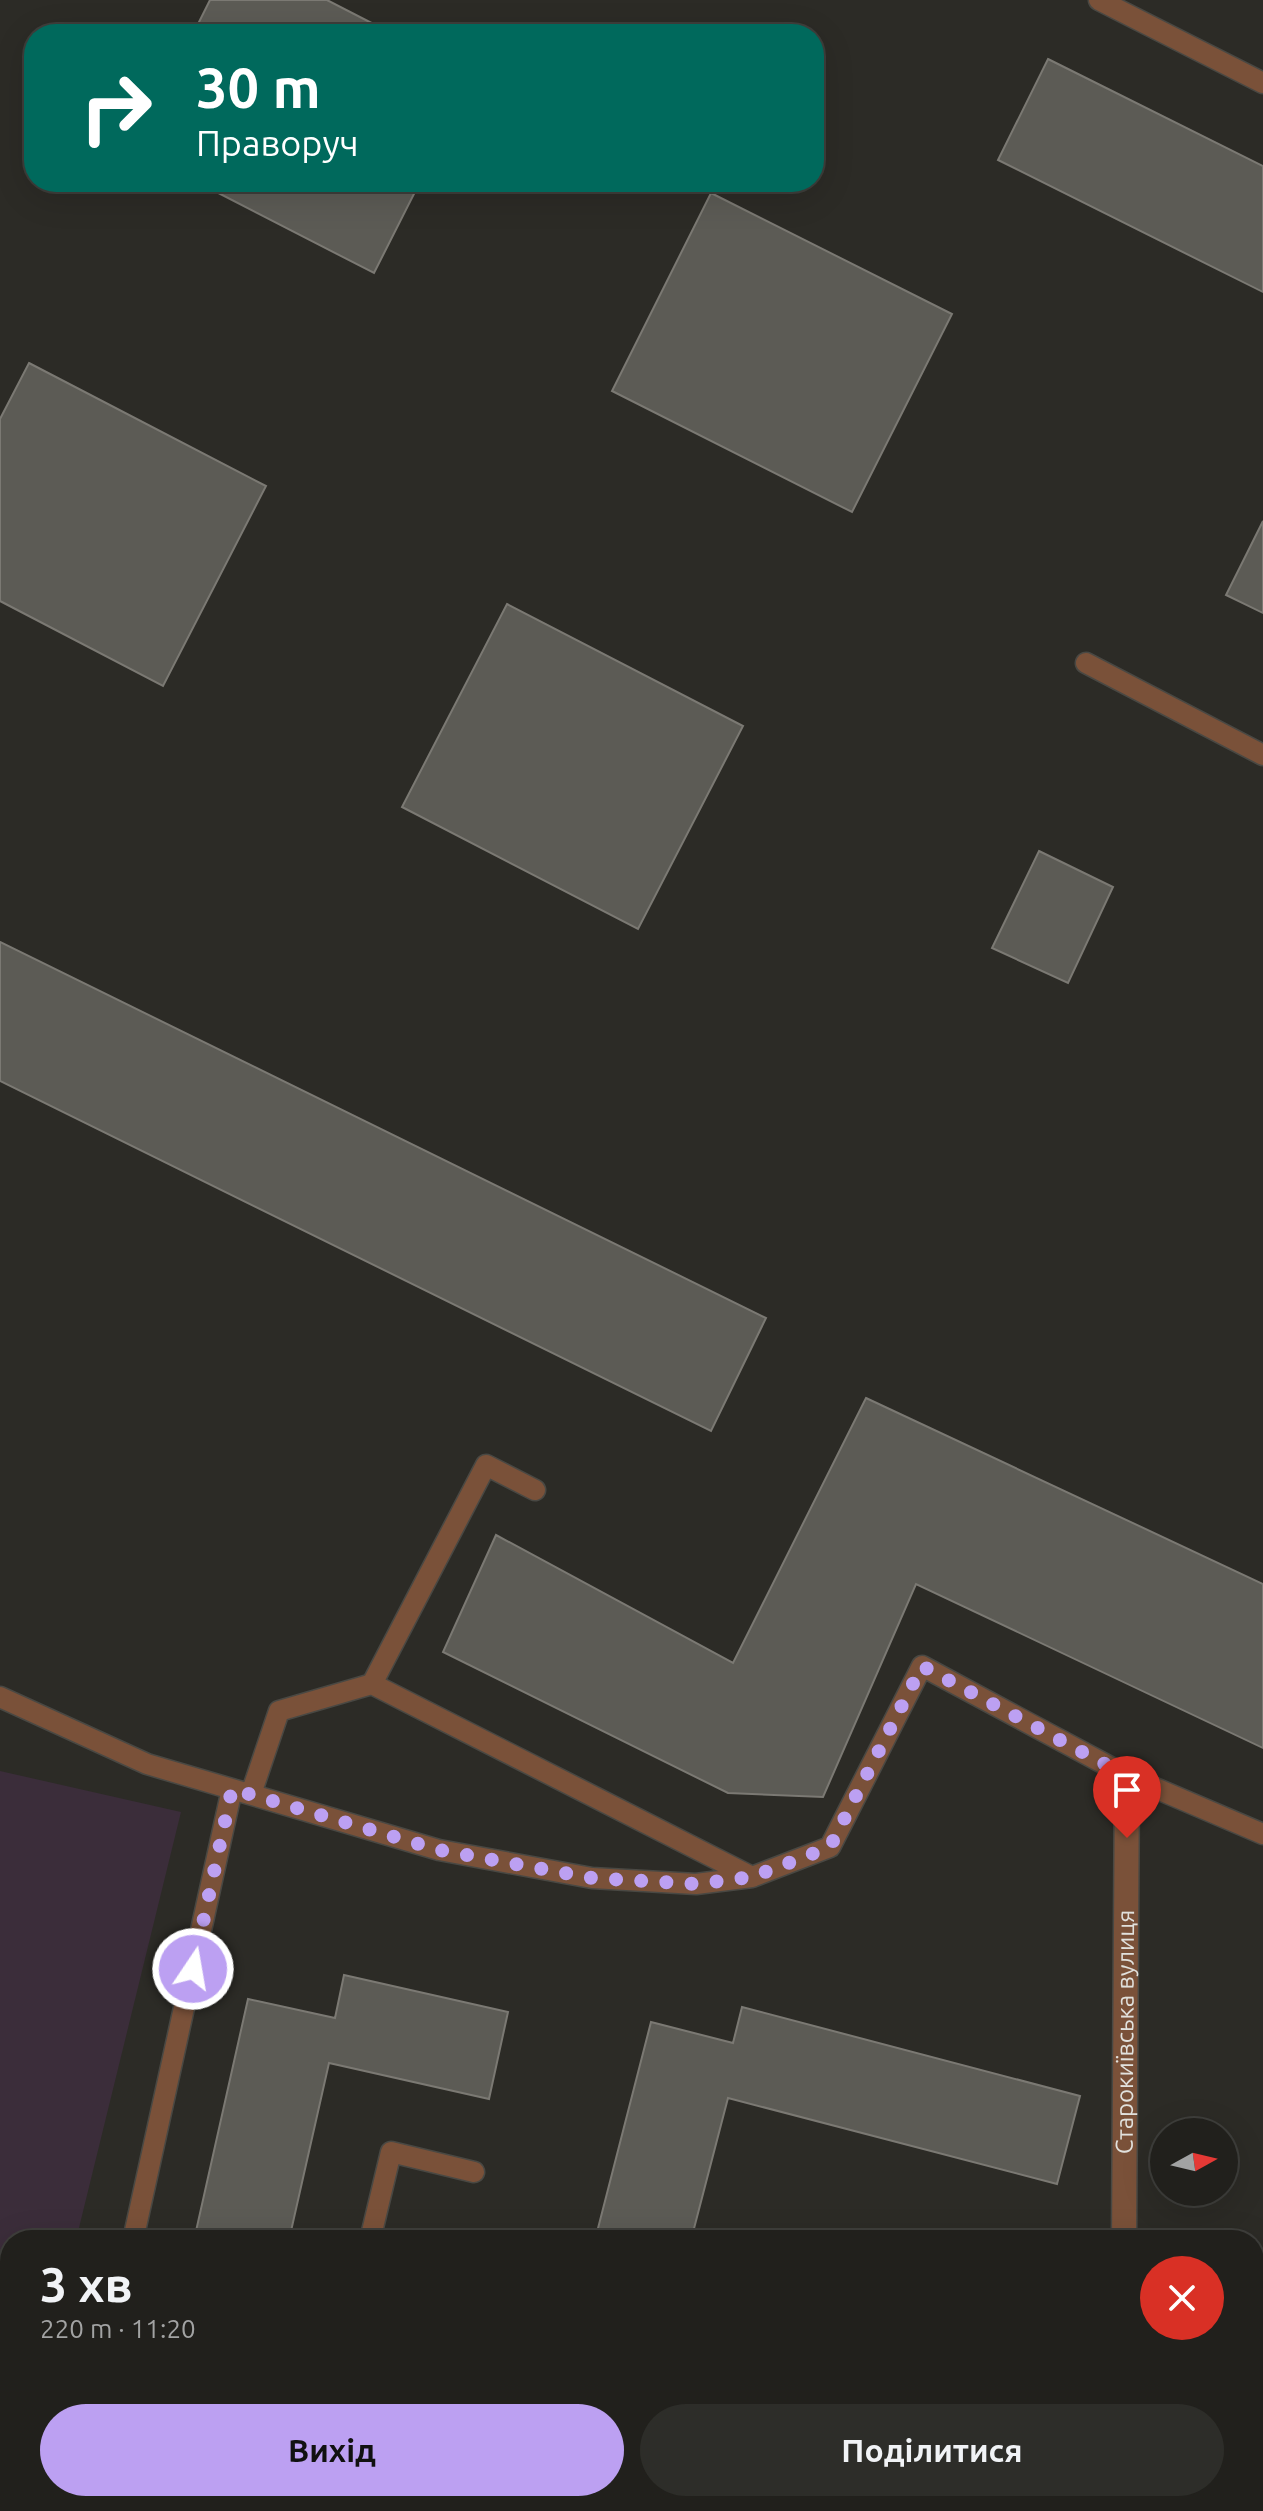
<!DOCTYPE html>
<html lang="uk">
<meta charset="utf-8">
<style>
:root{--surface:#21201c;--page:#2d2d29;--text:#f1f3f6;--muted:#a2a3a3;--line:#3e3e3b;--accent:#bca0f2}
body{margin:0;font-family:Ubuntu,sans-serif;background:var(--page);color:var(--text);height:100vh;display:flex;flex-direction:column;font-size:30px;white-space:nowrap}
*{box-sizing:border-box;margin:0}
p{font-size:26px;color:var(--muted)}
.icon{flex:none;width:44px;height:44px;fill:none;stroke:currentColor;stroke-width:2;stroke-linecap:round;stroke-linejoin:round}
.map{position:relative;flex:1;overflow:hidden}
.side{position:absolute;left:0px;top:2230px;width:1264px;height:282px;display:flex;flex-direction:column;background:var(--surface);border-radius:32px 32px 0 0;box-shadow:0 8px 32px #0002,0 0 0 2px var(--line)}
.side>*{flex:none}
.banner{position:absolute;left:24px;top:24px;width:800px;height:168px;border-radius:32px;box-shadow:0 8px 32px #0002,0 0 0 2px var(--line);background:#00695c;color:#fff;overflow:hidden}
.needle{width:52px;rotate:82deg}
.fabs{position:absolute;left:1150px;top:2118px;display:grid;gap:16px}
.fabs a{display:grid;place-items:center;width:88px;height:88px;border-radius:50%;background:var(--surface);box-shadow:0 8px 32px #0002,0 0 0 2px var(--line);font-size:40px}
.pin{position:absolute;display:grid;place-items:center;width:68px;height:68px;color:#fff;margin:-82px -34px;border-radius:50% 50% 50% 0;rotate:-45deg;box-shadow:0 0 8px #0007}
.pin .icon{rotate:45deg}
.me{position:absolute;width:88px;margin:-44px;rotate:12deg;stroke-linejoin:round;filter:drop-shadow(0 0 6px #0008)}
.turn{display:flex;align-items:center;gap:28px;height:168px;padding:0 40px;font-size:36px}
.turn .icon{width:104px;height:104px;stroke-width:2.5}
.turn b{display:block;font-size:56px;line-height:68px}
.round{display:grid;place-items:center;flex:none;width:84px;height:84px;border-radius:42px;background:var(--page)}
.summary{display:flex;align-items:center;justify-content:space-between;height:136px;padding:0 40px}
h1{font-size:48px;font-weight:600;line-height:60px}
.primary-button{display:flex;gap:16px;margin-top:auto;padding:16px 40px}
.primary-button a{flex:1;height:92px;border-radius:48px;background:var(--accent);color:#111;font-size:32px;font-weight:600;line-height:92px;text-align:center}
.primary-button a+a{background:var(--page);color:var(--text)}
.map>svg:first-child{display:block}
.education{fill:#3b2d3a}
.building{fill:#5c5b55;stroke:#7b7973;stroke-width:2}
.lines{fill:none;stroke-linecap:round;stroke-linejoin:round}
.lane-casing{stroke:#494843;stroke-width:23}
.street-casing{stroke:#494843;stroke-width:27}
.lane{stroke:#7a5139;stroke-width:20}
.street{stroke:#7a5139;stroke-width:24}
.route{stroke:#bca0f2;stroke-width:14;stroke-dasharray:0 25.2}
.labels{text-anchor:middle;stroke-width:8;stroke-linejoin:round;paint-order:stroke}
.street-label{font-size:24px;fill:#e1e1dd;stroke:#141311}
</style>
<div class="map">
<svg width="1263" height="2511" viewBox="0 0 1263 2511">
<rect width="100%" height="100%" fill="#2c2b26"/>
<path class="education" d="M0,1771l181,41 -105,428h-66v129l-10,-2z"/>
<path class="building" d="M210,0h117l66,34h-200z
M1048,59l215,107v126l-265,-132z
M197,182h223l-46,91z
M711,193l241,121 -100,198 -240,-121z
M29,363l237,123 -103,200 -163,-85v-182z
M1263,521v92l-37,-18z
M507,604l236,122 -105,203 -236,-122z
M1039,851l74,36 -45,96 -76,-35z
M0,942l766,376 -55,113 -711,-350z
M866,1398l397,186v164l-347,-164 -93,213 -95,-4 -285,-141 53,-117 237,128z
M344,1975l164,37 -19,87 -160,-36 -40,177h-95l54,-241 87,19z
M742,2007l338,89 -23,88 -329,-86 -37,142h-96l56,-218 82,21z
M135,2502h95l-2,9h-66l-28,-6z
M975,2502h95l-2,9h-95z"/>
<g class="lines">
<defs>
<path id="lane" d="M1099,0l164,83
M1086,663l177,92
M535,1490l-49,-25 -114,219 380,193 78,-30 92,-181 205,110 136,58
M0,1697l147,67 292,86 153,28 104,6 56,-7
M251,1794l28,-83 93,-27
M133,2240l99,-451
M370,2240l21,-88 83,20
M338,2502l38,9
M74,2511l2,-9"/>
<g id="street">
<path id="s1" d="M1124,2240l3,-464"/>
<path d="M1122,2511v-9"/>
</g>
</defs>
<use href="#lane" class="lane-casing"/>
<use href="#street" class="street-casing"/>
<use href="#lane" class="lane"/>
<use href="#street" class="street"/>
</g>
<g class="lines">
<path class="route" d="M193,1969l39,-180 207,61 153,28 104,6 56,-7 78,-30 92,-181 205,110v62"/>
</g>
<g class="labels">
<g class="street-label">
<text dy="8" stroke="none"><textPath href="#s1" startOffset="208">Старокиївська вулиця</textPath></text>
</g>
</g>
</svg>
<div class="fabs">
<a><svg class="needle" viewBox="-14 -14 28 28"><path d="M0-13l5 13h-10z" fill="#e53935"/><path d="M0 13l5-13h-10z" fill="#a2a3a3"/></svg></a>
</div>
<div class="pin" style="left:1127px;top:1838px;background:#d93025"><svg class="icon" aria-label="arrive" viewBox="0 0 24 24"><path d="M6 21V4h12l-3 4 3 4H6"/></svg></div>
<svg class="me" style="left:193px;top:1969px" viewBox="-20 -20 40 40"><circle r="17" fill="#bca0f2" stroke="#fff" stroke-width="3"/><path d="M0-11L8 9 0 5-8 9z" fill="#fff"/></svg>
<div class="banner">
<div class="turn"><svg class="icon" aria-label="right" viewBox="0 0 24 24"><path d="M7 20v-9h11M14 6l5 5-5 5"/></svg><div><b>30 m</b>Праворуч</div></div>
</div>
<section class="side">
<div class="summary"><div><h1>3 хв</h1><p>220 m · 11:20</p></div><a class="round" style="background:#d93025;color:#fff"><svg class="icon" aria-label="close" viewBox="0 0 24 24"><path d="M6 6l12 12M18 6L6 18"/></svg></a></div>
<div class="primary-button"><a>Вихід</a><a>Поділитися</a></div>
</section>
</div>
